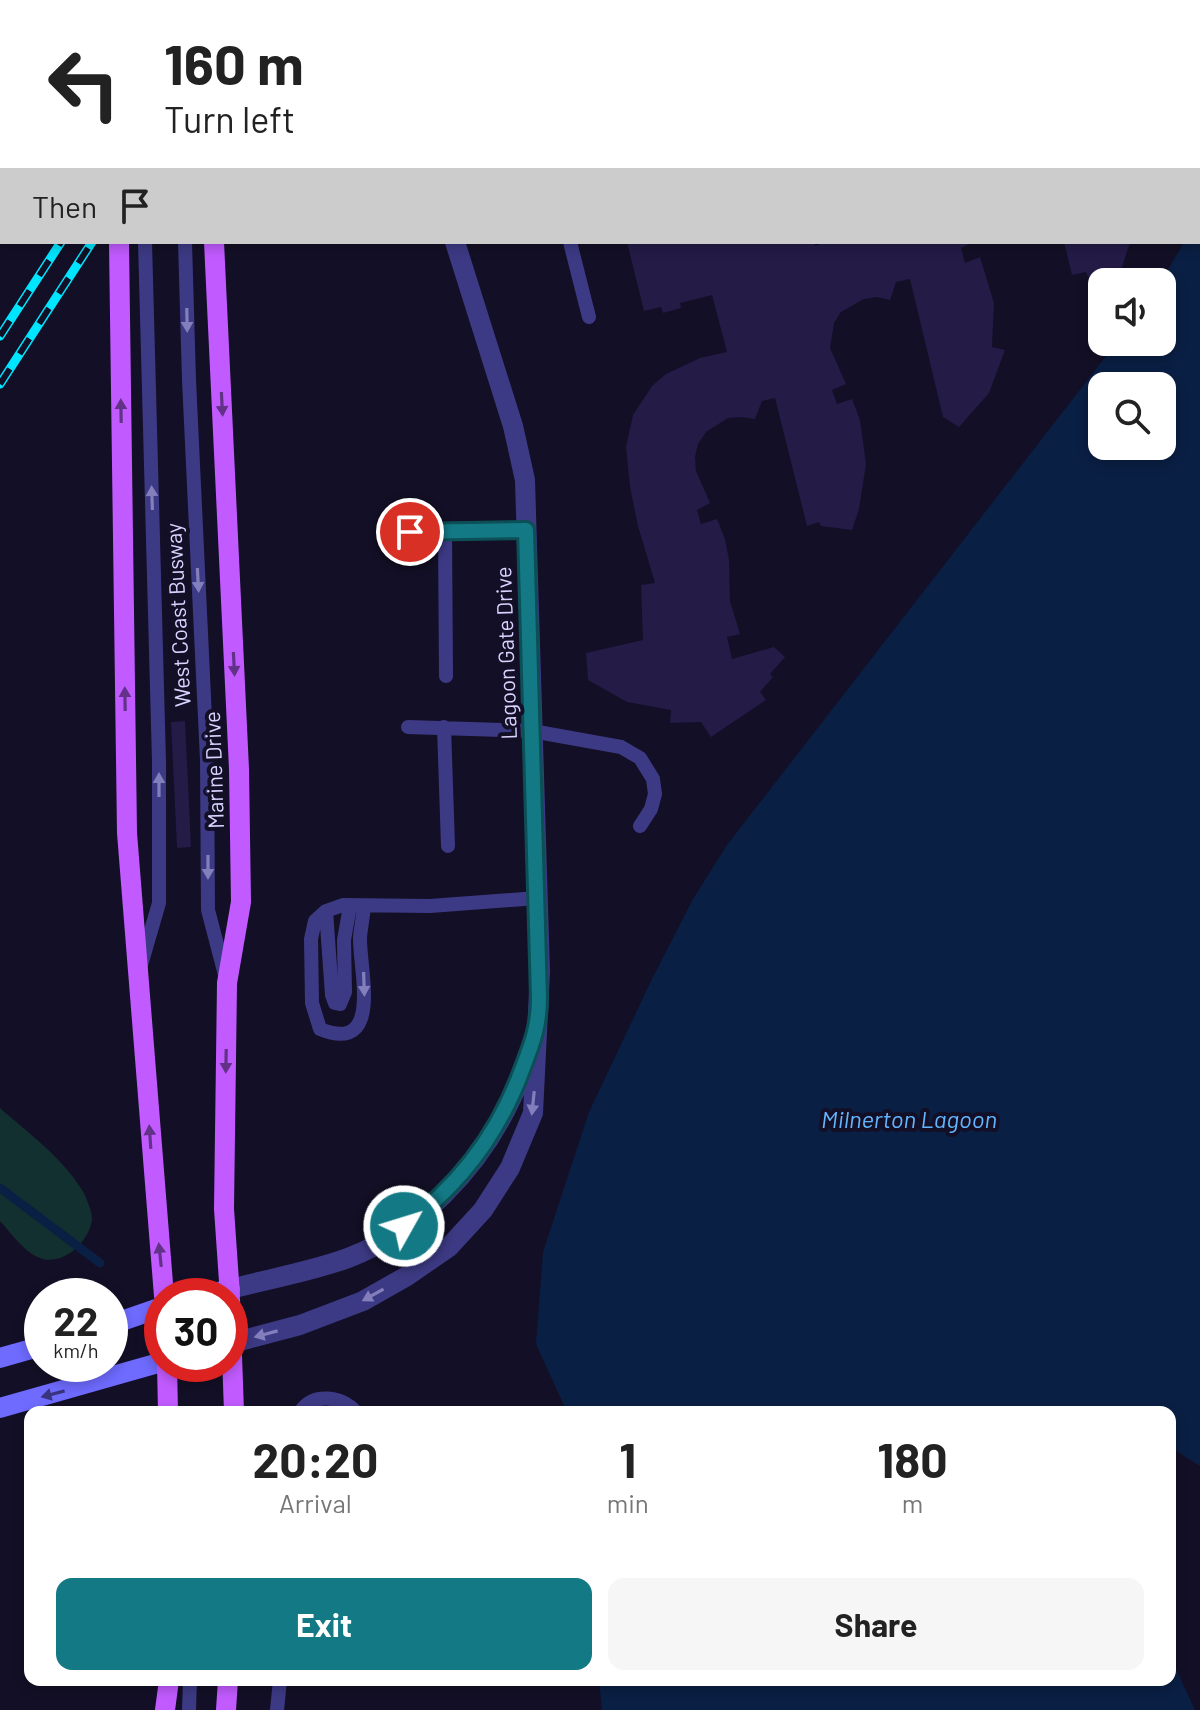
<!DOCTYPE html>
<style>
:root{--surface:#fff;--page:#f6f6f6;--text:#222;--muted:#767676;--accent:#137a85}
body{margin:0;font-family:Barlow,sans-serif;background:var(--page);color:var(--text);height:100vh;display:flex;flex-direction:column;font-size:30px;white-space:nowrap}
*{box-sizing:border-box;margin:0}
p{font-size:26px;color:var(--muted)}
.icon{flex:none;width:44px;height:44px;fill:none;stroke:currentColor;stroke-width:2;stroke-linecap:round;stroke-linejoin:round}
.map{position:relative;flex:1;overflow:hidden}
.drawer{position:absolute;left:24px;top:1406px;width:1152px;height:280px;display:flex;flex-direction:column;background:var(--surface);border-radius:16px;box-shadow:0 4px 12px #0003}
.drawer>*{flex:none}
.banner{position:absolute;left:0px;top:0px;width:1200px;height:244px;box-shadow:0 4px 12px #0003;background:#fff;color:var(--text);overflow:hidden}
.tools{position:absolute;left:1088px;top:268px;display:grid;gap:16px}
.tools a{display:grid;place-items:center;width:88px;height:88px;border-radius:16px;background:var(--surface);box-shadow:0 4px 12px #0003;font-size:40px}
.speed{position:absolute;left:24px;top:1278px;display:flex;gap:16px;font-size:40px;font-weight:700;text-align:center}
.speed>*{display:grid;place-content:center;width:104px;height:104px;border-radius:50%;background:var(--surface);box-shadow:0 4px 12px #0003;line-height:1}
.speed small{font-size:20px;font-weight:400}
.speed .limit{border:12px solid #d22;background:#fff;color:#111}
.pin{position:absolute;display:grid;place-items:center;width:68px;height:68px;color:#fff;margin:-34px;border:4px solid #fff;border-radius:50%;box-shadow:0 2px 8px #0007}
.me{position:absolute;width:88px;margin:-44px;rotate:51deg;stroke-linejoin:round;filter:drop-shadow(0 0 6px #0008)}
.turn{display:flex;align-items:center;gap:28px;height:168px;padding:0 32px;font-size:36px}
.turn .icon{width:104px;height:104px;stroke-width:2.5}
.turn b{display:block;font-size:56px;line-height:68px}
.then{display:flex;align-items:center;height:76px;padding:0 32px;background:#0003;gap:16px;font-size:30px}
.eta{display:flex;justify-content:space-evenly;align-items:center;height:136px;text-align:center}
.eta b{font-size:48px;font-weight:700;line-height:56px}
.cta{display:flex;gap:16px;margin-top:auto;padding:16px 32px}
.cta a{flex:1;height:92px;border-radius:16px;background:var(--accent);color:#fff;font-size:32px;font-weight:700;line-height:92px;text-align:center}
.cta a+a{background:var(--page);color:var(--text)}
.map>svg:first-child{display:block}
.green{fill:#12302f}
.water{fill:#0a1f44;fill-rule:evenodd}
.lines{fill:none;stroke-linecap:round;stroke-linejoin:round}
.stream{stroke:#0a1f44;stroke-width:9}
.building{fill:#241b47}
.lane{stroke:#3d3a85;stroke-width:14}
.street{stroke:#3d3a85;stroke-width:20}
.secondary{stroke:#6f6bff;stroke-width:20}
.primary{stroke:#c25bff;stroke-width:20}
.rail-casing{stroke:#00e5ff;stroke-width:9}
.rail{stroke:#130f26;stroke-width:6;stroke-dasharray:18;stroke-linecap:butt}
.oneway{fill:#837fbc}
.oneway2{fill:#623188}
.oneway3{fill:#38347d}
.route-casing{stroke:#0c4f56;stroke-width:20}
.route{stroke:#137a85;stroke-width:14}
.labels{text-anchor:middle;stroke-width:8;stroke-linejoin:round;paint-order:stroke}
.street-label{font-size:22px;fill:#d9d4ff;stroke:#130f26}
.water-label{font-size:24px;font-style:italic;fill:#62b6ff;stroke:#130f26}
</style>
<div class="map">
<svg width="1200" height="1710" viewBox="0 0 1200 1710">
<rect width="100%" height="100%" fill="#130f26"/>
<path class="green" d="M0,1108c28,25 62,49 82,82 4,6 10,22 10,29 -2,22 -29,48 -52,39 -16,-6 -28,-24 -40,-37z"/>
<path class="water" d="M1200,215v1251l-30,-19v-35h-603l-31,-68 7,-92 46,-140 62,-131 42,-82 34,-54 390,-503h45l-1,-60 23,-40h14zM1102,386h60v60h-60z
M1170,1656l25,54h-593l-3,-30h571z"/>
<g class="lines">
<path class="stream" d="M0,1188l100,75"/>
</g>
<path class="building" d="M627,242h187l1,4 10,-4h148l-12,6 4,15 15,-6 14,46 -2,44 13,3 -16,43 -30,34 -16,-10 -33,-138 -14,3 -6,18 -13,-3 -13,2 -23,13 -7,11 -4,25 16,36 -14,6 5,14 15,-5 8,21 6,44 -7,45 -7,21 -31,-4 -2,-4 -12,4 -32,-128 -13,3 -7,18 -13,-2 -14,1 -22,14 -8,12 -3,13 1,14 14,32 -13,7 4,14 16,-5 8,20 4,21 1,41 10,33 -13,3 5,22 42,-12 11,10 -15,17 3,3 -13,15 6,8 -55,37 -10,-15 -31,1 1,-13 -44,-8 -39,-22 -2,-27 57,-13 -2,-55 14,-2 -17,-57 -8,-39 -4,-40 7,-32 19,-29 14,-12 34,-16 27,-6 -15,-57 -32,8 1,5 -18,5 -2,-6 -17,4z
M1064,242h66l-12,38 -30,-3 -2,-5 -14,3z
M185,721l6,126 -14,1 -6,-126z"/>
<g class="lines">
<path class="lane" d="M138,0v2
M177,0v2
M185,242l4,138 18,380 1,150 17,65
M570,242l19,75
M445,531l1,145
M410,532l116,-2
M408,727l124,4 89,16 19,11 13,21 2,15 -4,15 -11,17
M444,727l4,119
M364,906c-1,11 -3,21 -4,31 -1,32 24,118 -40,92l-8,-26 -1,-64 4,-18 11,-10 17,-6 87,1 107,-8
M326,911l6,84 3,8 5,1 5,-12 -1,-52 6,-34
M141,965l18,-62v-141l-14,-520
M300,1412c13,-21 42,-15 56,0
M189,1710l1,-30
M277,1710l3,-30"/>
<path class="street" d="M426,0v2
M230,1289c38,-10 80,-17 118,-31 71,-27 131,-91 163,-159 8,-16 13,-34 20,-51
M232,1343l68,-18 63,-24 44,-25 42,-29 34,-37 27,-42 23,-55 7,-141 -15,-492 -12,-54 -58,-184"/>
<path class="secondary" d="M204,1296l26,-7
M110,1325l52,-18
M0,1358l42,-12
M0,1408l162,-46"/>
<path class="primary" d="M115,0v2
M205,0v2
M119,242l8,591 37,463
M214,242l25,527 2,133 -14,81 -3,226 6,87
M230,1299l4,113
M167,1364l1,48
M165,1710l4,-30
M226,1710l2,-30"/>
<defs>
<path id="rail" d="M198,2l1,-2
M222,2l1,-2
M0,336l61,-94
M0,384l92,-142"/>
</defs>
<use href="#rail" class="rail-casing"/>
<use href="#rail" class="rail"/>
</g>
<defs><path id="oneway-solid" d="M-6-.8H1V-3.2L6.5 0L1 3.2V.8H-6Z" transform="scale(2)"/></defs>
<g class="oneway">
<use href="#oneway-solid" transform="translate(187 320) rotate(89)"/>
<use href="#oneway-solid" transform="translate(152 498) rotate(-92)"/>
<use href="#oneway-solid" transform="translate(198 580) rotate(87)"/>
<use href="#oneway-solid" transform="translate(159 785) rotate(-90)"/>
<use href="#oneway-solid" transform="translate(208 867) rotate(90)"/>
<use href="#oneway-solid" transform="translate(364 984) rotate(88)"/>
<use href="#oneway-solid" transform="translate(533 1103) rotate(96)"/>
<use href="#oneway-solid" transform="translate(373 1295) rotate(151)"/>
<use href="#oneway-solid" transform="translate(266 1334) rotate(165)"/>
</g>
<g class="oneway2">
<use href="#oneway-solid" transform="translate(222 404) rotate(87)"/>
<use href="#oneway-solid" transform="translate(121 411) rotate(-91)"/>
<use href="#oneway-solid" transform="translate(234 664) rotate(87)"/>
<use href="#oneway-solid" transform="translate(125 699) rotate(-91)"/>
<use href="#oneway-solid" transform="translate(226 1061) rotate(91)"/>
<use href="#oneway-solid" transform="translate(150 1137) rotate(-94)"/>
<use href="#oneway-solid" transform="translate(160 1255) rotate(-96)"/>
</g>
<use class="oneway3" href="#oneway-solid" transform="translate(53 1394) rotate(165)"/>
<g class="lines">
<defs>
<path id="route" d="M404,1226c55,-40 94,-91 118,-156 10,-26 17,-43 17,-72l-13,-468 -116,2"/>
</defs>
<use href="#route" class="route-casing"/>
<use href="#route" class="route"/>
</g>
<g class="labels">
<g class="street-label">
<text transform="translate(178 615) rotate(-93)" y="8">West Coast Busway</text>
<text transform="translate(506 653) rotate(-92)" y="8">Lagoon Gate Drive</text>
<text transform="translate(214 770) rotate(-92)" y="8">Marine Drive</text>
</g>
<g class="water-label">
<text x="909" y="1128">Milnerton Lagoon</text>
</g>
</g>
</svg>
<div class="tools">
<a><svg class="icon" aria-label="sound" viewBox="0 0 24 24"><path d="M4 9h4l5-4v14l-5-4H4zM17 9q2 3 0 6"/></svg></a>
<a><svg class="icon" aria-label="search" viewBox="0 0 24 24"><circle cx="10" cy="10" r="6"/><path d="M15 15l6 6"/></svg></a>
</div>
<div class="speed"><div>22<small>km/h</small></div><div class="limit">30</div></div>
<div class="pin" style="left:410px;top:532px;background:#d93025"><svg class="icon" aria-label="arrive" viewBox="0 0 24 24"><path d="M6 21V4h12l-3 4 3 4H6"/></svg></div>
<svg class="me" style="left:404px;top:1226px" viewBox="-20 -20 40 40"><circle r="17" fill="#137a85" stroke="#fff" stroke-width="3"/><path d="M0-11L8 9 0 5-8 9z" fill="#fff"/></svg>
<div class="banner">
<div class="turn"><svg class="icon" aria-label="left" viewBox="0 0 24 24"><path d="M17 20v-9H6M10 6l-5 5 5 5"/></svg><div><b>160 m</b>Turn left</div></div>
<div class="then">Then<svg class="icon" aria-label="arrive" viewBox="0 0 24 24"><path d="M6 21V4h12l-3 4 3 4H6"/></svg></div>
</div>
<section class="drawer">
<div class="eta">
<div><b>20:20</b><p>Arrival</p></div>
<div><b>1</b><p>min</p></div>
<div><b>180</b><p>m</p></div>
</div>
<div class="cta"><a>Exit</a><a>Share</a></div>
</section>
</div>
